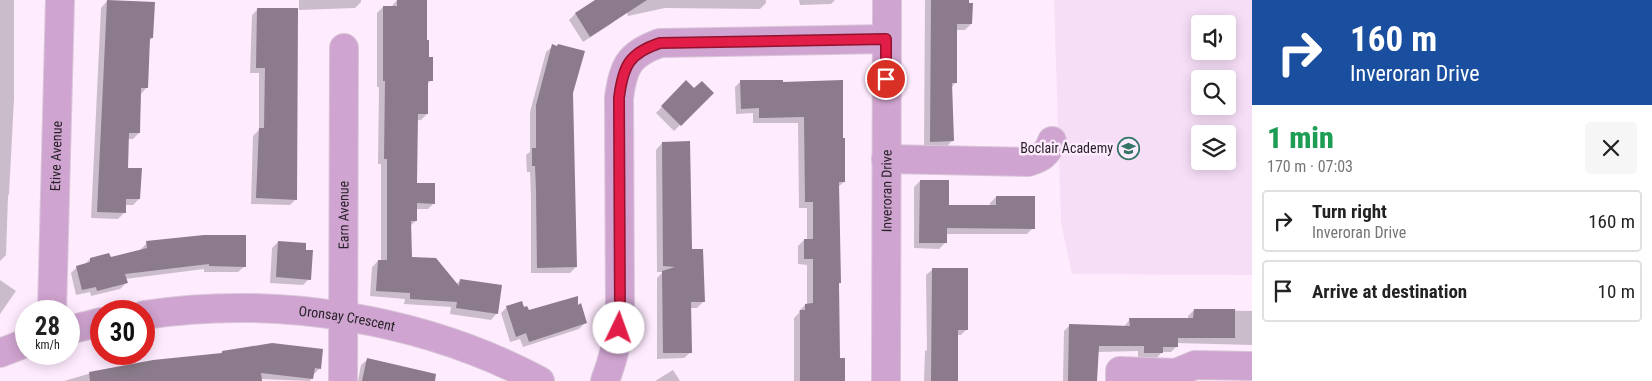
<!DOCTYPE html>
<meta charset="utf-8">
<style>
:root{--surface:#fff;--page:#f6f6f6;--text:#222;--muted:#767676;--line:#e0e0e0}
body{margin:0;font-family:"Roboto Condensed",sans-serif;background:var(--page);color:var(--text);height:100vh;display:flex;flex-direction:column;font-size:19px;white-space:nowrap}
*{box-sizing:border-box;margin:0}
p{font-size:16px;color:var(--muted)}
.icon{flex:none;width:28px;height:28px;fill:none;stroke:currentColor;stroke-width:2;stroke-linecap:round;stroke-linejoin:round}
.map{position:relative;flex:1;overflow:hidden}
.drawer{display:flex;flex-direction:column;background:var(--surface);width:400px}
.drawer>*{flex:none}
.banner{background:#1a4fa0;color:#fff;overflow:hidden}
.buttons{position:absolute;left:1191px;top:15px;display:grid;gap:10px}
.buttons a{display:grid;place-items:center;width:45px;height:45px;border-radius:5px;background:var(--surface);box-shadow:0 2px 12px #0003;font-size:25px}
.speed{position:absolute;left:15px;top:300px;display:flex;gap:10px;font-size:25px;font-weight:700;text-align:center}
.speed>*{display:grid;place-content:center;width:65px;height:65px;border-radius:50%;background:var(--surface);box-shadow:0 2px 12px #0003;line-height:1}
.speed small{font-size:12px;font-weight:400}
.speed .limit{border:8px solid #d22;background:#fff;color:#111}
.pin{position:absolute;display:grid;place-items:center;width:42px;height:42px;color:#fff;margin:-21px;border:2px solid #fff;border-radius:50%;box-shadow:0 1px 5px #0007}
.me{position:absolute;width:55px;margin:-28px;rotate:3deg;stroke-linejoin:round;filter:drop-shadow(0 0 4px #0008)}
.turn{display:flex;align-items:center;gap:18px;height:105px;padding:0 15px;font-size:22px}
.turn .icon{width:65px;height:65px;stroke-width:2.5}
.turn b{display:block;font-size:35px;line-height:42px}
.round{display:grid;place-items:center;flex:none;width:52px;height:52px;border-radius:5px;background:var(--page)}
.overview{display:flex;align-items:center;justify-content:space-between;height:85px;padding:0 15px}
h1{font-size:30px;font-weight:800;line-height:38px;color:#1e9e55}
ul{padding:0;list-style:none}
li{display:flex;align-items:center;gap:15px;height:62px;margin:0 10px 8px;padding:0 5px;border:2px solid var(--line);border-radius:5px}
li div{flex:1}
li b{display:block;font-size:19px}
li em{font-style:normal}
main{display:flex;flex:1;min-height:0}
.map>svg:first-child{display:block}
.built{fill:#f6def7;fill-rule:evenodd}
.shadow{fill:#0003}
.building{fill:#8b7b8c}
.lines{fill:none;stroke-linecap:round;stroke-linejoin:round}
.minor-casing{stroke:#d8c7d8;stroke-width:30}
.minor{stroke:#cfa4d0;stroke-width:28}
.route-casing{stroke:#92132f;stroke-width:12}
.route{stroke:#e11d48;stroke-width:9}
.labels{text-anchor:middle;stroke-width:5;stroke-linejoin:round;paint-order:stroke}
.poi-label{font-size:14px;fill:#292229;stroke:#feebfe;text-anchor:end}
.street-label{font-size:14px;fill:#292229;stroke:#feebfe}
</style>
<main>
<div class="map">
<svg width="1252" height="381" viewBox="0 0 1252 381">
<rect width="100%" height="100%" fill="#feebfe"/>
<path class="built" d="M1054,0h198v275l-180,-1 -11,-52zM1200,24h28v27h-28zM1200,79h28v27h-28zM1200,134h28v27h-28z"/>
<path class="shadow" d="M0,0h14v99l-5,95 -1,2 -2,59 -6,6z
M299,0h62v2l-6,6 -56,2z
M397,0h29v41l5,39 -4,5v29l-6,6h-4l-1,64 18,19 -6,6h-12v12l-6,5v32l46,26 4,-3 37,32 -6,7 -41,-6 1,-7 -47,-3 1,-5 -35,-3 2,-29 6,-6h3v-97h-3l1,-77h-2v-74l6,-6h8z
M597,0h9l11,18 -6,6 -28,18 -14,-22 6,-6z
M624,0h142v3l-6,6 -95,-1 -37,8z
M799,0h36l-4,4 -31,1z
M925,0h43l3,24 -6,6h-9v52l-5,6 1,53 -6,6h-22z
M107,1l45,37 -3,3 -2,46 -6,7 -2,39 -6,6h-5l-1,30 12,30 -6,6h-8l-1,8 -6,6 -27,-1 10,-210z
M258,9l38,190 -6,6 -39,-1 2,-68 6,-6v-57h-9l2,-58z
M553,46l19,47 4,174 -6,6h-39v-76l-1,-25h-3l-1,-17 4,-3v-40l16,-60z
M741,81l41,2 59,-2 3,101 -6,5 2,95 -2,2 1,75 4,22h-49v-63l5,-5v-2l6,-6h2v-40l-9,-1v-18l6,-6h3v-32h-8l-1,-85h-45v-10l-17,1 -1,-27z
M686,82l8,8 18,3 -38,38 -18,-18z
M662,143l41,159 -6,6h-7l1,44 -7,6 -27,1v-81l6,-6h-6l-1,-122z
M920,181l28,25h42v-3l6,-6 37,31 -6,6h-81v8l-7,7 -25,-1v-61z
M278,242l31,37 -6,6 -33,-2 2,-35z
M147,243l98,23 -7,6h-34v-3l-79,10 1,4 -6,6 -29,7 -1,-4 -14,3 -5,-22 6,-6 7,-2 6,-6h21l30,-8v-2z
M933,269l34,60 -6,6h-4v46h-33l1,-30 2,-1 -1,-75z
M0,280l16,11 -16,23z
M507,307l16,1 5,4 57,11 -6,6 -56,18 -3,-8 -10,3 -9,-29z
M1194,310l58,1v34l-75,-2v3l-6,6h-9l-6,7h-18v-8l-41,1 -1,29h-33l1,-50 6,-6 54,2 6,-8h58v-3z
M222,352l98,16 -7,7 -3,6 -49,-2v2h-197l31,-9 125,-18z
M368,359l48,22h-58l3,-16z
M673,370l7,11h-25z"/>
<path class="building" d="M107,0l48,2 -2,36h-3l-2,50h-7l-1,45h-11l-1,35h14l-2,31h-14v14l-29,-1z
M397,0h30v40h2v17h4v24h-5v33h-10l-1,69h18v21l-18,-1v18h-6l1,36 24,1 23,28 1,-7 42,6 -4,29 -42,-6 1,-6 -47,-3v-6l-34,-2 2,-31h9v-101h-3l1,-78h-2v-75h14z
M595,0h52l-57,37 -15,-24z
M931,0h38v3h4l-1,21h-15v59h-5l2,58 -24,1z
M257,8h41l-1,192 -41,-2 3,-70h5l1,-60h-9z
M552,44l5,2 1,-2 27,7 -12,42 4,174 -40,1 -1,-78 -1,-24h-3v-18h4v-43z
M686,80l8,8 8,-7 12,12 -33,33 -20,-20z
M740,80h43v2l60,-2v58h2v44h-6l2,101h-2l1,75h5v23h-45v-71h5v-6l8,-1v-44h-9v-20h9v-37h-8l-1,-85 -45,1v-10l-18,1z
M690,141l2,108h11l2,53h-14l1,51h-29l-1,-82 13,-4 -12,-1 -1,-124z
M920,180h29v25h47v-9h39v33l-88,-1v15h-28z
M204,235h42v32l-37,-1v-2l-84,10 3,9 -31,8 -1,-4 -14,3 -6,-24 14,-4v-4l19,-5 2,4 36,-9 -1,-7z
M278,241l28,2v7h7l-2,30 -35,-3z
M932,268h36v62h-10v51h-27z
M578,296v9l3,-2 6,20 -58,19 -3,-9 -10,4 -10,-31 16,-5 2,6 3,-1 2,4z
M1194,309h41v29h-57v9h-15v6h-19v-7h-45l-2,35h-29l1,-57 61,2 -1,-8h64z
M272,343l51,6 -2,20 -6,-1 -2,11 -52,-6 1,8h-172l-1,-9 64,-12 69,-7v-2z
M367,358l69,16 -1,7h-73z"/>
<g class="lines">
<defs>
<g id="minor">
<path d="M886,159l142,3c13,-4 19,-7 24,-21"/>
<path id="s1" d="M52,311l8,-311"/>
<path id="s2" d="M144,315c132,-20 278,3 396,66"/>
<path d="M69,330l32,-8"/>
<path d="M0,353l26,-10"/>
<path id="s3" d="M343,381l1,-333"/>
<path d="M605,381c8,-21 13,-41 15,-64l-1,-219c4,-32 10,-44 41,-55l226,-4"/>
<path id="s4" d="M886,381l1,-381"/>
<path d="M1120,381v-10l56,2 19,-8 57,1"/>
</g>
</defs>
<use href="#minor" class="minor-casing"/>
<use href="#minor" class="minor"/>
</g>
<g class="lines">
<defs>
<path id="route" d="M619,328l1,-11 -1,-219c4,-32 10,-45 41,-55l226,-4v40"/>
</defs>
<use href="#route" class="route-casing"/>
<use href="#route" class="route"/>
</g>
<defs>
<symbol id="school-ring" viewBox="-11 -11 22 22"><circle r="9.5" fill="#feebfe" stroke="#347666" stroke-width="1.5"/><path d="M0-5L7-2L0 1L-7-2ZM-4 1L0 2.5L4 1V4Q0 6-4 4Z" fill="#347666"/></symbol>
</defs>
<g fill-rule="evenodd">
<use href="#school-ring" x="1116" y="136" width="25" height="25"/>
</g>
<g class="labels">
<g class="poi-label">
<text x="1113" y="153">Boclair Academy</text>
</g>
<g class="street-label">
<text dy="5" stroke="none"><textPath href="#s1" startOffset="155">Etive Avenue</textPath></text>
<text dy="5" stroke="none"><textPath href="#s4" startOffset="190">Inveroran Drive</textPath></text>
<text dy="5" stroke="none"><textPath href="#s3" startOffset="166">Earn Avenue</textPath></text>
<text dy="5" stroke="none"><textPath href="#s2" startOffset="204">Oronsay Crescent</textPath></text>
</g>
</g>
</svg>
<div class="buttons">
<a><svg class="icon" aria-label="sound" viewBox="0 0 24 24"><path d="M4 9h4l5-4v14l-5-4H4zM17 9q2 3 0 6"/></svg></a>
<a><svg class="icon" aria-label="search" viewBox="0 0 24 24"><circle cx="10" cy="10" r="6"/><path d="M15 15l6 6"/></svg></a>
<a><svg class="icon" aria-label="layers" viewBox="0 0 24 24"><path d="M12 4l9 5-9 5-9-5zM3 14l9 5 9-5"/></svg></a>
</div>
<div class="speed"><div>28<small>km/h</small></div><div class="limit">30</div></div>
<div class="pin" style="left:886px;top:79px;background:#d93025"><svg class="icon" aria-label="arrive" viewBox="0 0 24 24"><path d="M6 21V4h12l-3 4 3 4H6"/></svg></div>
<svg class="me" style="left:619px;top:328px" viewBox="-20 -20 40 40"><circle r="19" fill="#fff"/><path d="M0-13L10 11 0 6-10 11z" fill="#e11d48"/></svg>
</div>
<section class="drawer">
<div class="banner">
<div class="turn"><svg class="icon" aria-label="right" viewBox="0 0 24 24"><path d="M7 20v-9h11M14 6l5 5-5 5"/></svg><div><b>160 m</b>Inveroran Drive</div></div>
</div>
<div class="overview"><div><h1>1 min</h1><p>170 m · 07:03</p></div><a class="round"><svg class="icon" aria-label="close" viewBox="0 0 24 24"><path d="M6 6l12 12M18 6L6 18"/></svg></a></div>
<ul>
<li><svg class="icon" aria-label="right" viewBox="0 0 24 24"><path d="M7 20v-9h11M14 6l5 5-5 5"/></svg><div><b>Turn right</b><p>Inveroran Drive</p></div><em>160 m</em></li>
<li><svg class="icon" aria-label="arrive" viewBox="0 0 24 24"><path d="M6 21V4h12l-3 4 3 4H6"/></svg><div><b>Arrive at destination</b></div><em>10 m</em></li>
</ul>
</section>
</main>
